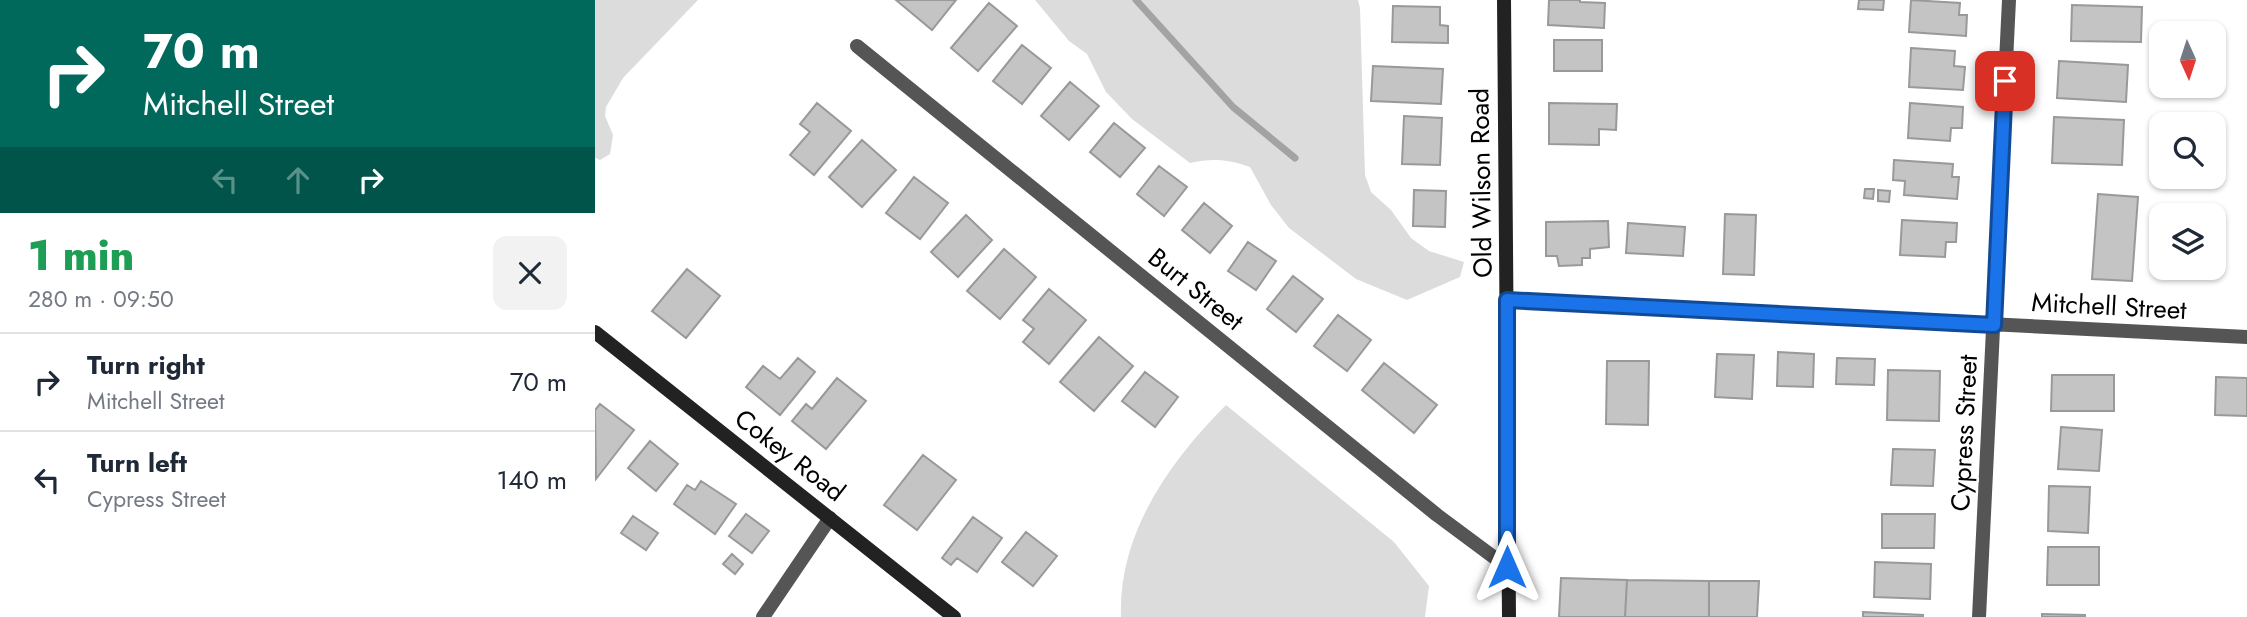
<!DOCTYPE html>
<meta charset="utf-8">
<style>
:root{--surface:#fff;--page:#f2f2f3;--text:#1f2937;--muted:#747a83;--line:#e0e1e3}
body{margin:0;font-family:Jost,sans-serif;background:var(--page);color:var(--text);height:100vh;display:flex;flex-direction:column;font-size:26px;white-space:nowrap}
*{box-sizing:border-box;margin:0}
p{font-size:23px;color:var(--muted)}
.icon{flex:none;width:38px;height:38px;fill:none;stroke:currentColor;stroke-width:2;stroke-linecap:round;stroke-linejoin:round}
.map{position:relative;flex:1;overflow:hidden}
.drawer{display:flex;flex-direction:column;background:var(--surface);width:595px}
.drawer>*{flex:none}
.top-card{background:#00695c;color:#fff;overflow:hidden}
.needle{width:46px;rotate:177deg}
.controls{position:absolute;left:1554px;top:21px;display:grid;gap:14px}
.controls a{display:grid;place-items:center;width:77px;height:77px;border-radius:14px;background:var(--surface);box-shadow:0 2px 5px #0004;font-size:35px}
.pin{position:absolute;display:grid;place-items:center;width:60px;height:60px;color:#fff;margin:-30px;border-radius:14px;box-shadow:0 4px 10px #0006}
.me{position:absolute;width:77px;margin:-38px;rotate:0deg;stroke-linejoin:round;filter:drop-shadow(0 0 5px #0008)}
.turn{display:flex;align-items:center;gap:24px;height:147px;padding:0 28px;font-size:32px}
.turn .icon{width:91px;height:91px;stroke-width:2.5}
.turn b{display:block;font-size:49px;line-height:60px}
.lanes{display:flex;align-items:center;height:66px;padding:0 28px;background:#0003;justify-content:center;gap:35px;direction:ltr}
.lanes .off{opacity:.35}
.round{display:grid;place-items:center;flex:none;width:74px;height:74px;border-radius:14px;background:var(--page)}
.headline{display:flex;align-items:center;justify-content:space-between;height:119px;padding:0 28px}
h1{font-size:42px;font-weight:800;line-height:52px;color:#1e9e55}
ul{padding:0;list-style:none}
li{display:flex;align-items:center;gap:21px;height:98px;padding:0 28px;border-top:2px solid var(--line)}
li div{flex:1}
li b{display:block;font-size:26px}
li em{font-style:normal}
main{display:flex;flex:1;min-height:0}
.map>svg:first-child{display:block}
.green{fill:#dcdcdc}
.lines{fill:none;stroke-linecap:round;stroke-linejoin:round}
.stream{stroke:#a3a3a3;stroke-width:7}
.building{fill:#c4c4c4;stroke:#999;stroke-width:2}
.street{stroke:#555;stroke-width:14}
.secondary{stroke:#222;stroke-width:14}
.route-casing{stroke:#114b97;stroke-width:18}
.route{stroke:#1a73e8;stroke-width:12}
.labels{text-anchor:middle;stroke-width:5;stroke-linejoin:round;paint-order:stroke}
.street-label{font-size:26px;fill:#000;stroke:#fff}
</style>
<main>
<section class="drawer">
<div class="top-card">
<div class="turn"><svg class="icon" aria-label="right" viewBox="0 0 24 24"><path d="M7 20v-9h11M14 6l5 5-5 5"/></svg><div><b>70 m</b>Mitchell Street</div></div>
<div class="lanes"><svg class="icon off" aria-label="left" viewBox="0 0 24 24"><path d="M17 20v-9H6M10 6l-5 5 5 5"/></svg><svg class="icon off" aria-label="ahead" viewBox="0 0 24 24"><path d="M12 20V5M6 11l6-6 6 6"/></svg><svg class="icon" aria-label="right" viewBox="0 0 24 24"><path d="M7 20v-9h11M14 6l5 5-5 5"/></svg></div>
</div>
<div class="headline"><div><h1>1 min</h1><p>280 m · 09:50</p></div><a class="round"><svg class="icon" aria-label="close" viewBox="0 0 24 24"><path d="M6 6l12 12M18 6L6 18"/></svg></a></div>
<ul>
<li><svg class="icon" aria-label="right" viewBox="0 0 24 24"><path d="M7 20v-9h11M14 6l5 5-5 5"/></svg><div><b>Turn right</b><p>Mitchell Street</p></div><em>70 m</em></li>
<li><svg class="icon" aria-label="left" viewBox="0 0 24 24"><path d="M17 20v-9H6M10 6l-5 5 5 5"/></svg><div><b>Turn left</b><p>Cypress Street</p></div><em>140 m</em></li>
</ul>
</section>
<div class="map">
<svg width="1652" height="617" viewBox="0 0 1652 617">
<rect width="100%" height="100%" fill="#fff"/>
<path class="green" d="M0,0h103l-75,78 -17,29 -1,9 8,19 -3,19 -10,6 -5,-2z
M440,0h323l2,8 5,167 6,17 20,18 20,28 18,13 35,11 -4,15 -53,23 -51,-21 -67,-51 -18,-23 -21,-38c-21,-8 -39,-9 -60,-4l-58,-44 -26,-27 -19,-38 -18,-13z
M631,405l168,137 35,44 -4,31h-304c-3,-83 48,-155 105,-212z"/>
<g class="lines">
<path class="stream" d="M541,0l97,107 62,51"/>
</g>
<path class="building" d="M301,0h60l-24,30z
M954,0h31v2l25,1 -1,25 -56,-3z
M1264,0h25l-1,10 -25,-1z
M1316,0l49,3 -1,12h8l-1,21 -57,-4z
M394,3l28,23 -39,45 -27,-23z
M1477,5l70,2 -1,35 -70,-1z
M798,6l47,1v18l8,1v17l-56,-1z
M959,40h48v31h-48z
M427,45l29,23 -29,36 -29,-23z
M1316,48l44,3 -1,15 11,1 -2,23 -54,-3z
M1464,61l69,4 -2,37 -69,-4z
M778,66l70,3 -2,35 -70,-3z
M475,82l29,24 -30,34 -28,-24z
M222,103l34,28 -37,44 -24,-20 20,-23 -10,-8z
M954,103l68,1 -1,26 -17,-1v16l-50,-1z
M1315,103l53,4 -1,21h-11l-1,13 -42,-3z
M809,116l38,2 -2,47 -38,-1z
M1459,117l70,3 -2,45 -70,-2z
M519,123l31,25 -25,29 -30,-25z
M267,140l34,30 -34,37 -33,-30z
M1299,160l59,4 -1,13h7l-2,22 -53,-4 1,-14 -12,-1z
M564,166l28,21 -23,29 -27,-22z
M319,177l34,26 -28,36 -34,-26z
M1270,189h9l-1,10 -9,-1z
M819,190l32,1 -1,36 -32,-1z
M1283,190l12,1 -1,11 -11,-1z
M1503,194l40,3 -6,84 -40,-2z
M609,203l28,23 -22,27 -28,-23z
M1130,214l31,1 -2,60 -31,-1z
M371,215l26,25 -34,37 -27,-25z
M1307,220l55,3 -1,19h-10l-1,15 -45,-2z
M1013,221l1,26 -19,2v9h-8v7l-23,1 -2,-10h-11v-34z
M1033,223l57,4 -2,29 -57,-3z
M653,242l28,19 -20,29 -28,-19z
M409,249l32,28 -36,42 -33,-28z
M92,269l33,27 -34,42 -34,-27z
M698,276l30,23 -27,33 -29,-23z
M454,289l37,31 -37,44 -26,-22 11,-13 -11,-9z
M743,315l33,25 -24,31 -33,-25z
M504,337l34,29 -39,45 -34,-29z
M1183,352l36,2 -1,33 -36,-1z
M1122,354l37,1 -2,44 -37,-2z
M203,358l17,14 -35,43 -34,-28 17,-21 17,13z
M1242,358l38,1 -1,26 -38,-1z
M1012,361h42l-1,64 -42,-1z
M789,363l53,42 -23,28 -52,-43z
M1293,370l52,1 -1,50 -52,-1z
M550,372l33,25 -23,30 -33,-26z
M1457,375h62v36h-63z
M1621,377l31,1v38l-32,-1z
M242,378l29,23 -40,48 -34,-28 14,-17 6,5z
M5,404l34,26 -38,49 -1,-69z
M1466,427l41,3 -3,41 -41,-2z
M55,441l28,23 -22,27 -28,-23z
M1298,449l42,1 -2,36 -42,-1z
M328,455l33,25 -39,50 -33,-25z
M106,481l35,23 -21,30 -41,-30 13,-19 8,5z
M1454,486l41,1 -2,46 -40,-2z
M151,514l23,17 -17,22 -23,-17z
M1287,514h53l-1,34h-52z
M38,516l25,17 -12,17 -25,-17z
M378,517l29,21 -25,34 -20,-14 -6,7 -9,-7z
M431,532l31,24 -24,30 -31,-24z
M1453,547h51v38h-52z
M137,554l11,10 -8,10 -12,-10z
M1280,562l56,2 -1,35 -56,-2z
M966,578l66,2 -2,37h-66z
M1032,580l82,1v36h-84z
M1114,581h50l-2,36h-48z
M1268,612l60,3v2h-60z
M1447,614l43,1v2h-43z"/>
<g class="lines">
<path class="street" d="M262,46l580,469 70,52
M912,300l740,37
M168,617l67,-99
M1384,617l30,-617"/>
<path class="secondary" d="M909,0l5,617
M0,332l359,285"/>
</g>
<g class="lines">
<defs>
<path id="route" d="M912,567v-267l487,25 11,-244"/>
</defs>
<use href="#route" class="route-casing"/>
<use href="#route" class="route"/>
</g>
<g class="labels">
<g class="street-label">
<text transform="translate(886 183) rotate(-91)" y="9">Old Wilson Road</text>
<text transform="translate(601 289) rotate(39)" y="9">Burt Street</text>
<text transform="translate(1514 306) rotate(3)" y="9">Mitchell Street</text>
<text transform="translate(1369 433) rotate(-87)" y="9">Cypress Street</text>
<text transform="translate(195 455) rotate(38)" y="9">Cokey Road</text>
</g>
</g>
</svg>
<div class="controls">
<a><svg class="needle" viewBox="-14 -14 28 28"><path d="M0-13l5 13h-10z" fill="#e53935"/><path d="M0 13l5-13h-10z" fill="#747a83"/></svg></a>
<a><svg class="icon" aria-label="search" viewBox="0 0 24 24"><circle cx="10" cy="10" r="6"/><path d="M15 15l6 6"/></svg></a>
<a><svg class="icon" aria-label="layers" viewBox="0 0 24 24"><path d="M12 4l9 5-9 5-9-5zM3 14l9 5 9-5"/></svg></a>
</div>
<div class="pin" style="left:1410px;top:81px;background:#d93025"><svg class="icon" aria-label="arrive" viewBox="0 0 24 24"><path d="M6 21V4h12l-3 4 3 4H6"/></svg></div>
<svg class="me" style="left:912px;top:567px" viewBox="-20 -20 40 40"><path d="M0-17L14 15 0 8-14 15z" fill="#1a73e8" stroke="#fff" stroke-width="4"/></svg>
</div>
</main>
